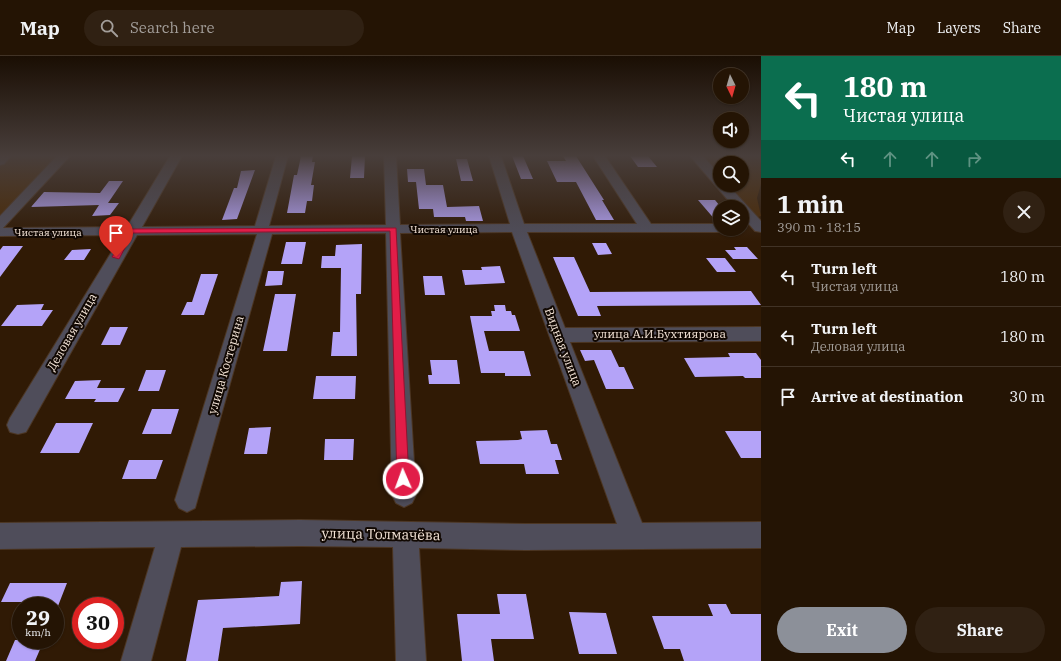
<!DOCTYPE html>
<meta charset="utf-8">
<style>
:root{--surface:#241404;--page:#302113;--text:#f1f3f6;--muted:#a39e9a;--line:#413326;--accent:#8c9099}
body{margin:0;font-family:"IBM Plex Serif",serif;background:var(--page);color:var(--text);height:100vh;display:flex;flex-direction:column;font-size:15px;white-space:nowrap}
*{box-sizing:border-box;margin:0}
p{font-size:13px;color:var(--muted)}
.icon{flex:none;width:22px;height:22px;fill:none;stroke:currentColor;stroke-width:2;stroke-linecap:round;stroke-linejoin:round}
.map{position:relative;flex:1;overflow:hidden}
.panel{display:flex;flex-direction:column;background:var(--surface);width:300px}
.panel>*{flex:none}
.hud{background:#0b6e4f;color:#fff;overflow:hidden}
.needle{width:26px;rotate:175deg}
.buttons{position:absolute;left:713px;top:12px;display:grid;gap:8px}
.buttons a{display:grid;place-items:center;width:36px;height:36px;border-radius:50%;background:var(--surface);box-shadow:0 1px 3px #0004,0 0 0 1px var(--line);font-size:20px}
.speed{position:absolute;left:12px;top:541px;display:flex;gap:8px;font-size:20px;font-weight:700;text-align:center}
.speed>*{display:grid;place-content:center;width:52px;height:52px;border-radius:50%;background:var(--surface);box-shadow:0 1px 3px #0004,0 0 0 1px var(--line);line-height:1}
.speed small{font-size:10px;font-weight:400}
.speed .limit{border:6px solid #d22;background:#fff;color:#111}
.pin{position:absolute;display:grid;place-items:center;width:34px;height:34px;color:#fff;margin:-41px -17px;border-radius:50% 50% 50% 0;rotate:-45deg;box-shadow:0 0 4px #0007}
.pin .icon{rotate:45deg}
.me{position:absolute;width:44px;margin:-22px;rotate:358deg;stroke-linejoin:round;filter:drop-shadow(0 0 3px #0008)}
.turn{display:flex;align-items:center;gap:14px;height:84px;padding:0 16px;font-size:18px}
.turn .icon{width:52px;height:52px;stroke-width:2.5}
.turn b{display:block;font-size:28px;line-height:34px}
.lanes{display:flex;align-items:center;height:38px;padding:0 16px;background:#0003;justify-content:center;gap:20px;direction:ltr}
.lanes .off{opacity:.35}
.round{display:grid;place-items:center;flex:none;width:42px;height:42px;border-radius:21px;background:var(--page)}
.head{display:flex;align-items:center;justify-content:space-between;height:68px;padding:0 16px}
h1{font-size:24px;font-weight:700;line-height:30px}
.primary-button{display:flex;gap:8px;margin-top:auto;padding:8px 16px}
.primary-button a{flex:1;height:46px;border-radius:24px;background:var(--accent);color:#fff;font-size:16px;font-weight:700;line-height:46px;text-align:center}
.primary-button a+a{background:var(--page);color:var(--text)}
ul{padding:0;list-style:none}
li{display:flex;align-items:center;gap:12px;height:60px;padding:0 16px;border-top:1px solid var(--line)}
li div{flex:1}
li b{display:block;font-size:15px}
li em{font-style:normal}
header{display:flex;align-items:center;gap:24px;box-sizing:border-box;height:56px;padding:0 20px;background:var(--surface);border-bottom:1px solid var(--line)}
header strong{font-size:19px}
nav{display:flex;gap:22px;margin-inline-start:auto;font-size:14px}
.search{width:280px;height:36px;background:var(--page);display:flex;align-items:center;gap:10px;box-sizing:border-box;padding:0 14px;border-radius:22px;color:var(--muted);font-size:15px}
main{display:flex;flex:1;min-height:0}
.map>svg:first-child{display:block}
.green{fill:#4b2903}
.building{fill:#b4a3f8}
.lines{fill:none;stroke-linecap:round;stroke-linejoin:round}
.minor-casing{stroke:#4c3623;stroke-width:2}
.minor{fill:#4f4d5a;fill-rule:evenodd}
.route{fill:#e11d48;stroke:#92132f}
.labels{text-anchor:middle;stroke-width:4;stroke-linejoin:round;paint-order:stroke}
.far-street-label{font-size:10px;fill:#f5e5d8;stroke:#110802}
.street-label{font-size:12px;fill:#f5e5d8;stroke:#110802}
.near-street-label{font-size:14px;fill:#f5e5d8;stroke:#110802}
</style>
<header>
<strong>Map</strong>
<div class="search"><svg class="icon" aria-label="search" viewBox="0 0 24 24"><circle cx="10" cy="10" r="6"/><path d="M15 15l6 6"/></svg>Search here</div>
<nav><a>Map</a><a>Layers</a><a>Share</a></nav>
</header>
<main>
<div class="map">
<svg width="761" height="605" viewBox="0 0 761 605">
<rect width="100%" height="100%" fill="#301a05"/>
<path class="green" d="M10,100h49l-59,61v-51z
M699,100h62v28l-4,14 4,18 -3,1 -5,-2 -28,-30h17v-22h-22v16z"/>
<path class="building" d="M301,100h12l-1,6h3l-4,23h3l-2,16h-5l-2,12h-18l7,-38h3z
M352,100h13l-1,22h-14z
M512,100h11l10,23h-12z
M563,100h13l28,44h-2l12,20h-18l-20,-38h-19l-10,-21h19z
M630,100h18l9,11h-19z
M456,103h11l6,22h-12z
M407,113h17l2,16h17l4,22 32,-1 4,15h-17l-1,-4h-31l-1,-8h-14l-3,-27h-8z
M255,114l-18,49 -15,1 12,-32h3l4,-17z
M109,125h14l-15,22h11l-9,12 -18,1 7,-11 -68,2 13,-15 56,1z
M698,144h17l5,6v16h-3z
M286,186h20l-4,22h-21z
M592,187h14l6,11 -14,1z
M362,188l-1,50h-5l1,62h-26l2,-24h7l1,-64h-20l1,-12h13l1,-11z
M3,190h20l-23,31v-27z
M734,191h13l11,12h-25l-8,-9h11z
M91,193l-7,11h-20l8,-10z
M553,201h21l16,35 161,-1 10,14 -164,1 4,10h-23z
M706,202h19l11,14h-19z
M500,210l5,17 -40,2 -3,-15h20l-1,-3z
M268,215h16l-2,14 -17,1z
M201,218h17l-14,41h-23l6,-13h5z
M423,220h19l3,19h-20z
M275,238h21l-9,57h-24z
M44,248l-3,6h12l-11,16h-41l16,-21z
M494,249h11l1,6h5l1,4h3l5,16h-36l5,20h35l7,25h-26v-3h-24l-11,-57h22l-1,-5h4z
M110,271h18l-8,18h-19z
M580,294h31l8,17h5l10,22h-28l-12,-29 -9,1z
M728,297h28l5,7v18h-16l-2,-2 -48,1 -11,-19 46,-1z
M430,304h27l3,24h-31l-1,-9h4z
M146,314h20l-7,21h-21z
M316,320h40l-1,23h-42z
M101,324l-4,8h28l-7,14h-24l2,-3h-31l10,-18z
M152,353h27l-8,25h-29z
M56,367h37l-14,30h-39z
M271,371l-4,27h-23l5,-26z
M547,374l4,14h6l5,16h-7l4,14h-33l-2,-10h-44l-4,-23 42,-1 4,-1 -2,-8z
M725,375h36v27h-20z
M325,383h29l-1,21h-29z
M129,404h34l-7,19h-34z
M302,525l-2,43 -77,4 -5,33h-32l12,-61 81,-4 2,-14z
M10,527h57l-9,23h-28l2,-4h-31z
M497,538h29l8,45h-43l3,22h-32l-5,-47h43z
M708,548h18l5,10h30v47h-77l-4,-12h-16l-12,-33h61z
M569,556l37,1 11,41h-38z
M15,584h29l-9,21h-29z"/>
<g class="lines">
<defs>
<path id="minor" d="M0,100h11l-7,8 -4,1z
M57,100h13l-67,72 124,-1 43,-71h12l-40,71 113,-1 21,-70h12l-19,70 117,-1 -2,-69h12l4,69 110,-1 -21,-68h12l23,68h113l-44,-68h12l46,68h69v5h6l-6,3h-193l38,96 196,-1v14l-191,1 72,181 119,-1v26l-235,2 -107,-2 7,113h-30l-3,-114 -93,-1 -119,1 -30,114h-30l34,-114 -155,2v-26l300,-3 226,4h91l-105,-292 -112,1 16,262 -4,8 -8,4 -8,-4 -4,-8 -6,-262 -114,1 -77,274 -8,4 -8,-4 -4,-8 82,-266 -120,1 -111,197 -8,2 -8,-2 -3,-7 3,-7 112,-183 -122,1v-20z
M690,100h13l17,19v10h8l33,36v11l-6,-1 -13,-15v-9h-8z"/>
</defs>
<use href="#minor" class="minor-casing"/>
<use href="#minor" class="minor"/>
</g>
<linearGradient id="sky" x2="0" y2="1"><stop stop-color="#1a0e03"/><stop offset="0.54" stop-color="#483e3b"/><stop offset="1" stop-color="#483e3b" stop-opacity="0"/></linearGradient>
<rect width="761" height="185" fill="url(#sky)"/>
<path class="route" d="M396,172l13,251 -2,4 -4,2 -4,-2 -2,-4 -7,-248 -257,2 -14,26 -7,-2 16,-26 3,-2z"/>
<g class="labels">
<g class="far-street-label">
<text x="444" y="177">Чистая улица</text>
<text x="48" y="180">Чистая улица</text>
</g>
<g class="street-label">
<text transform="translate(72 276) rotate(-60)" y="4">Деловая улица</text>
<text x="660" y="282">улица А.И.Бухтиярова</text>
<text transform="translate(563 291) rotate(69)" y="4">Видная улица</text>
<text transform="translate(226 309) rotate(-74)" y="4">улица Костерина</text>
</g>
<g class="near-street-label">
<text transform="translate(381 478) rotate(1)" y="5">улица Толмачёва</text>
</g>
</g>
</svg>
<div class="buttons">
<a><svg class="needle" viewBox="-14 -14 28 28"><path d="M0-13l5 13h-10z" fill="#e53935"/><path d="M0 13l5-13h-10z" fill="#a39e9a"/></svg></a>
<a><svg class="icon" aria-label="sound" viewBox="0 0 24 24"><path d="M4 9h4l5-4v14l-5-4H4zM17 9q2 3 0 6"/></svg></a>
<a><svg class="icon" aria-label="search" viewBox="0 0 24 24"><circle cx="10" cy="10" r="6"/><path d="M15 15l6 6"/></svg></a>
<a><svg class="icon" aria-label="layers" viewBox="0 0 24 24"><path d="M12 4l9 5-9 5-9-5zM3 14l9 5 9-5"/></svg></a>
</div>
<div class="speed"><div>29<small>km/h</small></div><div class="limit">30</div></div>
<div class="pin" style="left:116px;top:201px;background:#d93025"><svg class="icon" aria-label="arrive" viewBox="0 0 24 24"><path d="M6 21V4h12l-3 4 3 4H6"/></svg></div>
<svg class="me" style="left:403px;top:423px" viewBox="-20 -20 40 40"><circle r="17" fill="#e11d48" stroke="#fff" stroke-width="3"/><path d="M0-11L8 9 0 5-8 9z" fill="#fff"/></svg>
</div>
<section class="panel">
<div class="hud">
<div class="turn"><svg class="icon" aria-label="left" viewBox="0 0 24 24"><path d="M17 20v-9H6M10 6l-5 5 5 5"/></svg><div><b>180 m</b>Чистая улица</div></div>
<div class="lanes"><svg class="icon" aria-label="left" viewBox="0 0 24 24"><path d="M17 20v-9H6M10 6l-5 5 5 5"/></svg><svg class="icon off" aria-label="ahead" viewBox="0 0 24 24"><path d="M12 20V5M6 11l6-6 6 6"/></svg><svg class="icon off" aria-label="ahead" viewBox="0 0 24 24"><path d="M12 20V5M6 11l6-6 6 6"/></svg><svg class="icon off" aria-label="right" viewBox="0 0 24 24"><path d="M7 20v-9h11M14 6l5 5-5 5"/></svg></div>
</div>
<div class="head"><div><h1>1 min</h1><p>390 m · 18:15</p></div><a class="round"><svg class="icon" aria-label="close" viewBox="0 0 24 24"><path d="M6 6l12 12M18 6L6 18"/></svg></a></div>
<ul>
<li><svg class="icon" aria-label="left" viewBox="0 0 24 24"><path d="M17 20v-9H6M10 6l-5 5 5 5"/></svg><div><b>Turn left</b><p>Чистая улица</p></div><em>180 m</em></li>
<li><svg class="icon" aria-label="left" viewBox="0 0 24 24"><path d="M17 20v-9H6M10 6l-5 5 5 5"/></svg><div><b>Turn left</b><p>Деловая улица</p></div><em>180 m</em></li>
<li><svg class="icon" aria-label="arrive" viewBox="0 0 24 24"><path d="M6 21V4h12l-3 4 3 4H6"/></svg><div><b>Arrive at destination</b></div><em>30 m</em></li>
</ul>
<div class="primary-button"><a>Exit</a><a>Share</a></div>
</section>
</main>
